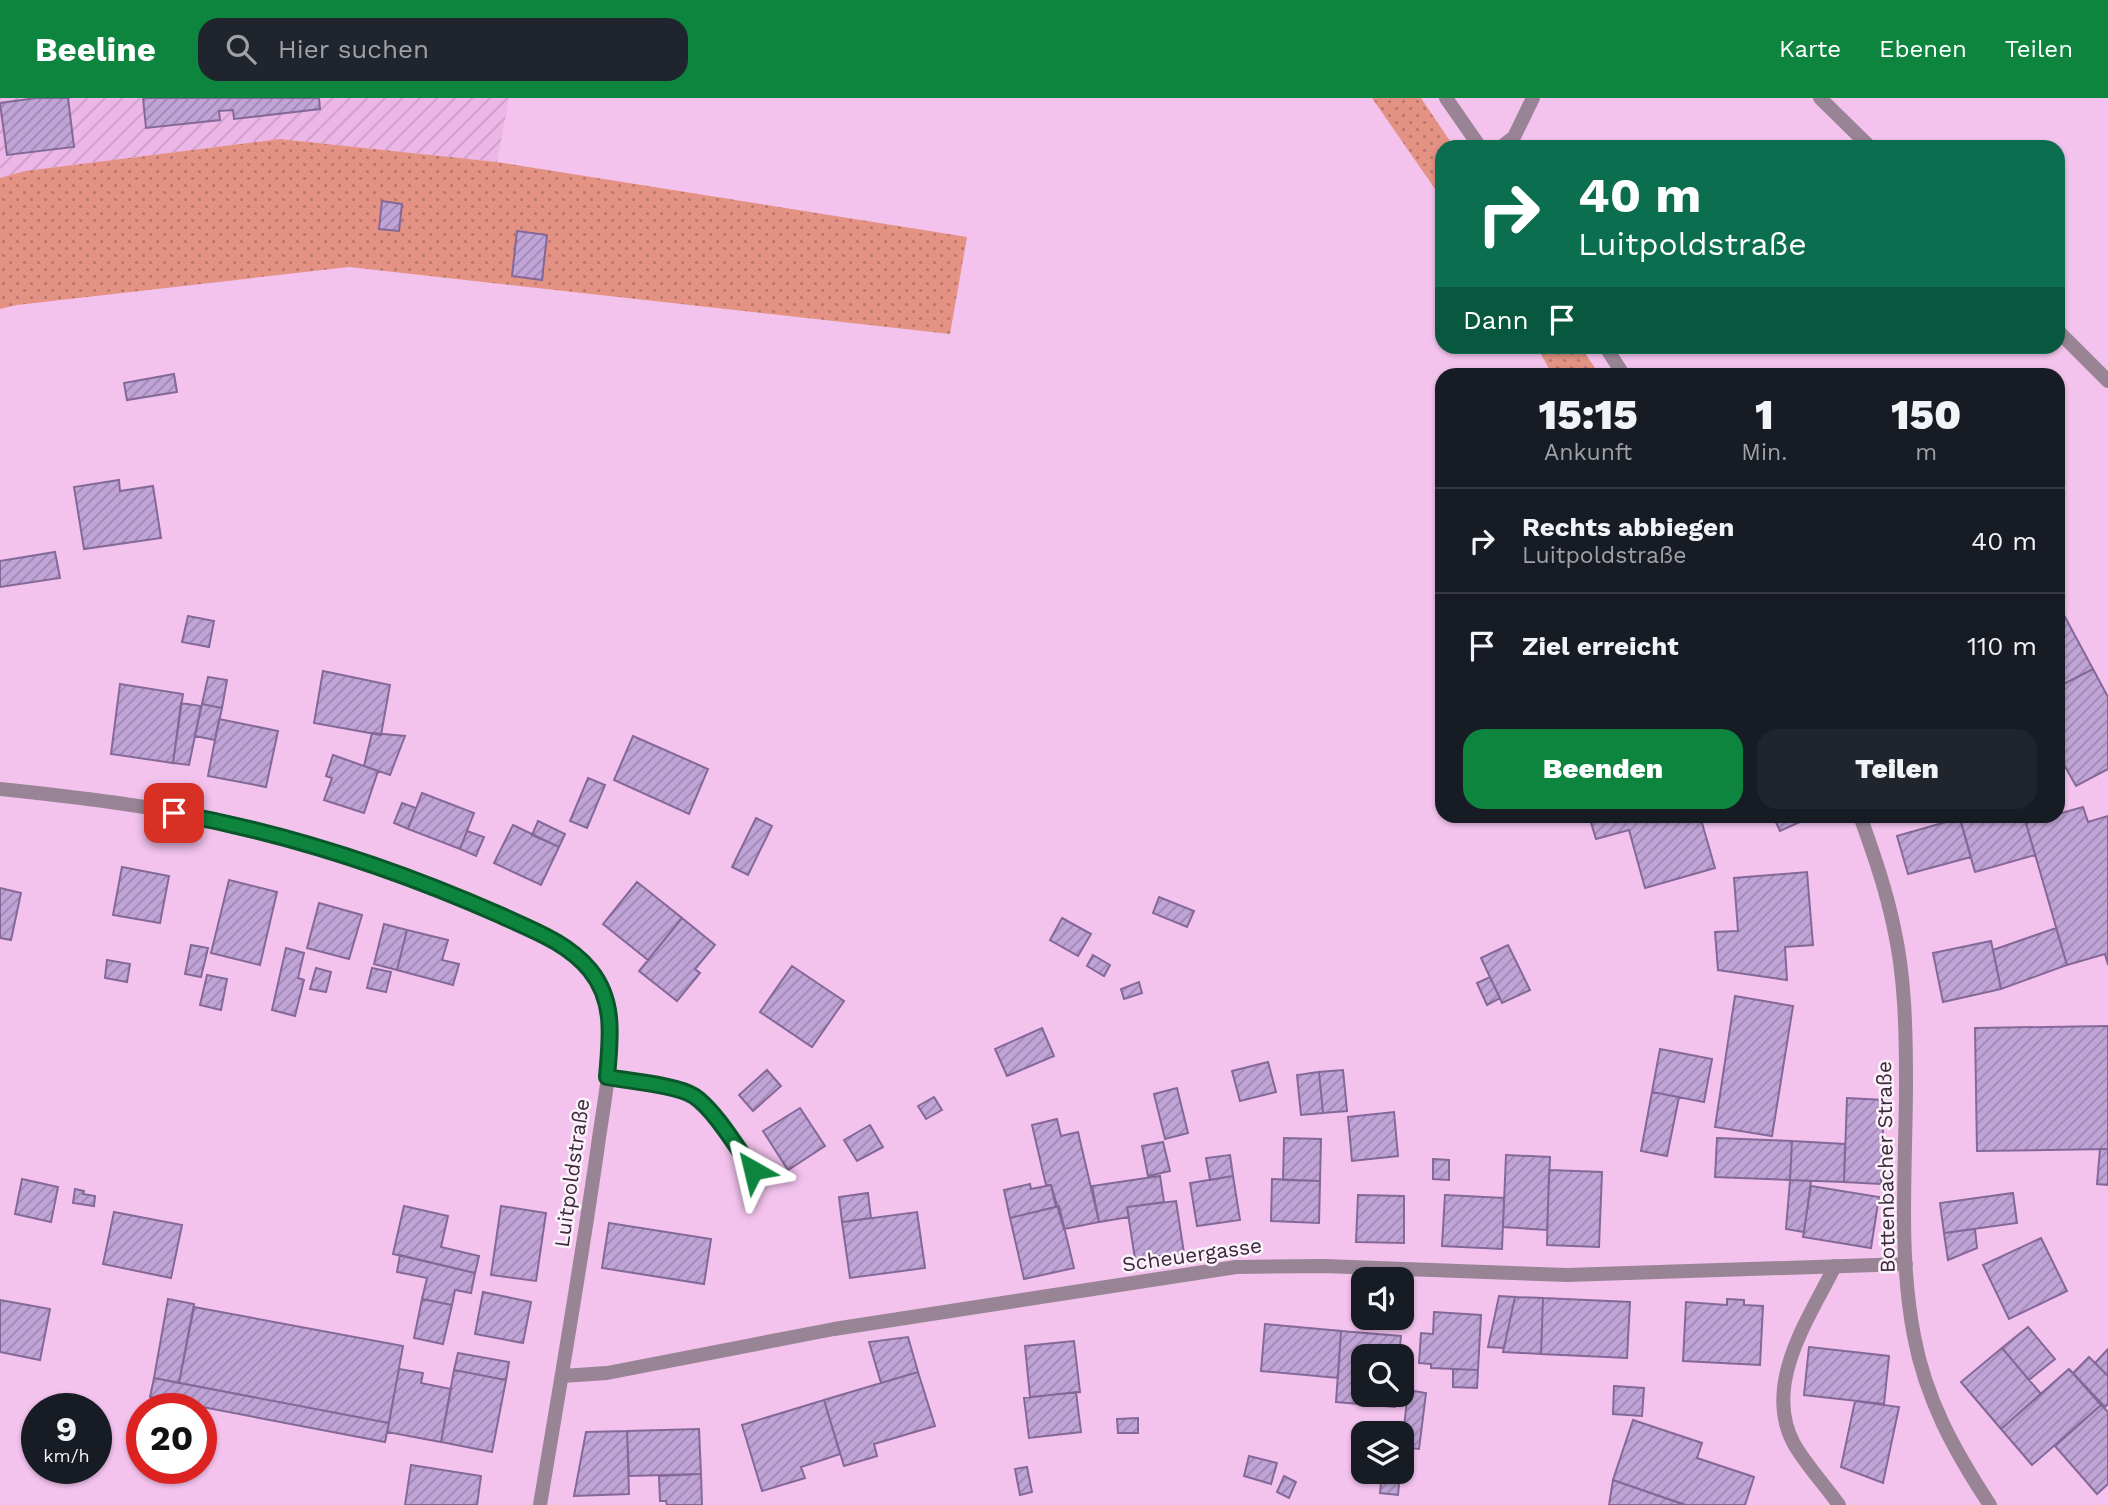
<!DOCTYPE html>
<html lang="de">
<meta charset="utf-8">
<style>
:root{--surface:#171b24;--page:#20242c;--text:#f1f3f6;--muted:#9ea1a6;--line:#363941;--accent:#0d853f}
body{margin:0;font-family:"Work Sans",sans-serif;background:var(--page);color:var(--text);height:100vh;display:flex;flex-direction:column;font-size:26px;white-space:nowrap}
*{box-sizing:border-box;margin:0}
p{font-size:23px;color:var(--muted)}
.icon{flex:none;width:38px;height:38px;fill:none;stroke:currentColor;stroke-width:2;stroke-linecap:round;stroke-linejoin:round}
.map{position:relative;flex:1;overflow:hidden}
.drawer{position:absolute;left:1435px;top:270px;width:630px;height:455px;display:flex;flex-direction:column;background:var(--surface);border-radius:21px;box-shadow:0 2px 5px #0004}
.drawer>*{flex:none}
.top-card{position:absolute;left:1435px;top:42px;width:630px;height:214px;border-radius:21px;box-shadow:0 2px 5px #0004;background:#0b6e4f;color:#fff;overflow:hidden}
.buttons{position:absolute;left:1351px;top:1169px;display:grid;gap:14px}
.buttons a{display:grid;place-items:center;width:63px;height:63px;border-radius:14px;background:var(--surface);box-shadow:0 2px 5px #0004;font-size:35px}
.speed{position:absolute;left:21px;top:1295px;display:flex;gap:14px;font-size:35px;font-weight:700;text-align:center}
.speed>*{display:grid;place-content:center;width:91px;height:91px;border-radius:50%;background:var(--surface);box-shadow:0 2px 5px #0004;line-height:1}
.speed small{font-size:18px;font-weight:400}
.speed .limit{border:10px solid #d22;background:#fff;color:#111}
.pin{position:absolute;display:grid;place-items:center;width:60px;height:60px;color:#fff;margin:-30px;border-radius:14px;box-shadow:0 4px 10px #0006}
.me{position:absolute;width:77px;margin:-38px;rotate:323deg;stroke-linejoin:round;filter:drop-shadow(0 0 5px #0008)}
.turn{display:flex;align-items:center;gap:24px;height:147px;padding:0 28px;font-size:32px}
.turn .icon{width:91px;height:91px;stroke-width:2.5}
.turn b{display:block;font-size:49px;line-height:60px}
.then{display:flex;align-items:center;height:66px;padding:0 28px;background:#0003;gap:14px;font-size:26px}
.eta{display:flex;justify-content:space-evenly;align-items:center;height:119px;text-align:center}
.eta b{font-size:42px;font-weight:800;line-height:49px}
.action{display:flex;gap:14px;margin-top:auto;padding:14px 28px}
.action a{flex:1;height:80px;border-radius:21px;background:var(--accent);color:#fff;font-size:28px;font-weight:800;line-height:80px;text-align:center}
.action a+a{background:var(--page);color:var(--text)}
ul{padding:0;list-style:none}
li{display:flex;align-items:center;gap:21px;height:105px;padding:0 28px;border-top:2px solid var(--line)}
li div{flex:1}
li b{display:block;font-size:26px}
li em{font-style:normal}
header{display:flex;align-items:center;gap:42px;box-sizing:border-box;height:98px;padding:0 35px;background:var(--accent);color:#fff}
header strong{font-size:33px}
nav{display:flex;gap:38px;margin-inline-start:auto;font-size:24px}
.search{width:490px;height:63px;background:var(--page);display:flex;align-items:center;gap:18px;box-sizing:border-box;padding:0 24px;border-radius:21px;color:var(--muted);font-size:26px}
.map>svg:first-child{display:block}
.industrial{fill:url(#industrial-furrows)}
.grass{fill:url(#grass-dots)}
.building{fill:url(#building-hatch);stroke:#846898;stroke-width:2}
.lines{fill:none;stroke-linecap:round;stroke-linejoin:round}
.lane{stroke:#998496;stroke-width:14}
.street{stroke:#998496;stroke-width:14}
.route-casing{stroke:#085629;stroke-width:18}
.route{stroke:#0d853f;stroke-width:12}
.labels{text-anchor:middle;stroke-width:5;stroke-linejoin:round;paint-order:stroke}
.street-label{font-size:21px;fill:#3b2939;stroke:#fcf2fb}
</style>
<header>
<strong>Beeline</strong>
<div class="search"><svg class="icon" aria-label="search" viewBox="0 0 24 24"><circle cx="10" cy="10" r="6"/><path d="M15 15l6 6"/></svg>Hier suchen</div>
<nav><a>Karte</a><a>Ebenen</a><a>Teilen</a></nav>
</header>
<div class="map">
<svg width="2108" height="1407" viewBox="0 0 2108 1407">
<defs>
<pattern id="industrial-furrows" width="10" height="10" patternUnits="userSpaceOnUse" patternTransform="scale(1.75)"><rect width="10" height="10" fill="#ecb6e6"/><path d="M-1 1l2-2M0 10L10 0M9 11l2-2" fill="none" stroke="#cb9cc6"/></pattern>
<pattern id="grass-dots" width="8" height="8" patternUnits="userSpaceOnUse" patternTransform="scale(1.75)"><rect width="8" height="8" fill="#e39284"/><path d="M2 2h.1M6 6h.1" fill="none" stroke="#b9776d" stroke-width="1.8" stroke-linecap="round"/></pattern>
<pattern id="building-hatch" width="6" height="6" patternUnits="userSpaceOnUse" patternTransform="scale(1.75)"><rect width="6" height="6" fill="#c1a4d7"/><path d="M-1 1l2-2M0 6l6-6M5 7l2-2" fill="none" stroke="#9e86af"/></pattern>
</defs>
<rect width="100%" height="100%" fill="#f3c3ee"/>
<path class="industrial" d="M0,0h509l-12,64 -217,-23 -255,32 -25,7z"/>
<path class="grass" d="M1372,0h49l33,49h-12v52z
M280,41l217,23 470,75 -17,97 -601,-67 -332,38 -17,4v-131l25,-7z
M1537,249h44l18,27h-47z"/>
<path class="building" d="M36,0h32l6,49 -67,8 -7,-52z
M143,0h176l1,11 -86,10 -1,-9 -14,1 1,9 -74,8z
M382,103l20,3 -3,27 -20,-2z
M517,133l30,4 -5,45 -30,-4z
M174,276l3,18 -50,8 -3,-17z
M119,382l1,11 33,-5 8,52 -77,11 -10,-62z
M55,454l5,26 -60,9v-26z
M2058,506l35,65 -35,18z
M188,518l26,5 -5,26 -27,-5z
M2093,571l15,28v72l-32,17 -18,-32v-67z
M323,573l67,14 -9,50 -67,-12z
M208,579l19,3 -5,28 -20,-4z
M120,586l63,10 -10,69 -62,-9z
M181,605l20,3 -12,59 -16,-2z
M202,606l20,4 -7,32 -20,-4z
M219,621l59,12 -12,56 -58,-11z
M372,635l33,3 -15,39 -26,-9z
M633,638l75,33 -19,45 -75,-34z
M333,657l45,16 -14,42 -40,-13 8,-22 -6,-2z
M588,680l17,7 -18,43 -17,-7z
M422,695l52,20 -14,36 -52,-20z
M402,705l14,5 -8,21 -14,-6z
M2083,709l5,15 20,-6v149l-3,-11 -38,11 -41,-142z
M1589,718h111l15,52 -70,20 -16,-58 -33,9z
M1773,718h40l-33,15z
M1959,718h65l11,39 -60,17z
M756,720l16,8 -24,49 -16,-8z
M1960,720l11,39 -63,17 -11,-38z
M538,723l27,13 -6,13 -27,-12z
M513,727l46,22 -18,38 -47,-22z
M467,733l17,6 -8,19 -16,-7z
M122,769l47,9 -9,47 -47,-8z
M1807,774l6,73 -28,2 2,33 -69,-10 -3,-38 23,-1 -4,-53z
M229,782l48,12 -17,73 -49,-12z
M637,784l45,36 -34,42 -45,-36z
M0,790l21,5 -10,47 -11,-2z
M1159,799l35,14 -7,16 -34,-14z
M319,805l43,12 -13,44 -42,-11z
M682,820l33,27 -20,24 5,4 -23,28 -38,-30z
M1062,820l29,16 -13,22 -28,-16z
M384,826l23,6 -10,40 -23,-6z
M2056,830l11,37 -66,24 -8,-39z
M407,832l41,10 -6,20 17,4 -6,21 -56,-15z
M1991,843l10,48 -58,13 -10,-49z
M191,847l17,3 -7,29 -16,-3z
M1508,847l22,45 -28,13 -21,-45z
M286,850l18,5 -6,25 6,2 -9,36 -23,-6z
M1093,857l17,10 -6,11 -17,-10z
M107,862l23,4 -3,18 -22,-4z
M792,868l52,35 -32,46 -52,-35z
M316,870l15,4 -5,20 -16,-3z
M372,870l19,4 -5,20 -19,-4z
M207,877l20,4 -6,31 -21,-5z
M1490,879l10,21 -13,7 -10,-22z
M1139,884l3,11 -18,6 -3,-10z
M1735,898l58,10 -21,130 -57,-9z
M2108,928v123l-131,2 -2,-123z
M1042,930l12,28 -47,20 -12,-27z
M1660,951l52,10 -8,43 -52,-10z
M1268,964l8,30 -36,9 -8,-30z
M767,972l14,16 -28,25 -14,-16z
M1343,972l4,41 -24,2 -4,-41z
M1319,974l4,41 -22,2 -4,-40z
M1177,990l11,45 -23,6 -11,-45z
M1652,994l27,5 -12,59 -26,-5z
M934,999l8,13 -16,9 -8,-13z
M1847,1000l37,2 -3,84 -37,-2z
M800,1010l25,38 -37,24 -25,-39z
M1394,1014l4,44 -46,5 -4,-44z
M1057,1021l4,17 17,-4 21,90 -35,7 -13,-44h-5l-14,-60z
M870,1027l13,22 -26,14 -13,-21z
M1284,1040l37,1 -1,42 -37,-1z
M1717,1040l75,3 -2,39 -75,-3z
M1792,1043l53,3 -1,38 -54,-2z
M1163,1044l7,29 -22,5 -6,-30z
M2100,1051h8v36l-11,-1z
M1230,1057l3,21 -23,4 -4,-22z
M1506,1057l44,2 -3,73 -44,-3z
M1433,1061l16,1v20l-16,-1z
M1549,1072l53,2 -3,75 -52,-2z
M1160,1078l4,26 -37,5 2,10 -30,5 -7,-36z
M1233,1078l7,44 -43,6 -7,-43z
M22,1081l36,8 -7,35 -36,-8z
M1272,1081l48,2 -1,42 -48,-2z
M1790,1082l21,1 -7,51 -18,-3z
M1030,1086l1,5 20,-4 5,22 -46,11 -6,-28z
M1811,1088l68,11 -8,51 -68,-11z
M75,1091l9,2 -1,3 12,2 -1,10 -21,-3z
M868,1095l3,25 -29,4 -3,-25z
M2013,1095l4,30 -73,10 -4,-30z
M1358,1097l46,1v47l-48,-1z
M1445,1097l59,3 -2,51 -60,-3z
M1176,1103l8,52 -49,6 -8,-52z
M404,1108l44,10 -7,31 38,9 -4,17 -82,-19z
M501,1108l45,7 -10,68 -45,-6z
M1059,1108l15,62 -50,11 -14,-61z
M114,1114l68,13 -11,53 -68,-14z
M917,1114l8,56 -75,10 -8,-56z
M609,1125l102,16 -7,45 -102,-16z
M1975,1131l2,19 -29,12 -4,-27z
M2041,1140l26,53 -58,28 -26,-54z
M400,1157l75,18 -4,20 -16,-3 -3,15 -30,-6 5,-21 -30,-6z
M483,1194l48,10 -8,41 -48,-9z
M1499,1198l16,1 -11,51 -16,-1z
M1515,1199l28,1 -2,56 -38,-2z
M1543,1200l87,4 -3,56 -86,-4z
M168,1201l26,5 -15,79 -25,-5z
M422,1201l30,6 -9,39 -29,-6z
M1727,1201l17,1v5l19,1 -3,59 -77,-4 3,-59 41,3z
M0,1202l50,9 -10,51 -40,-8z
M194,1209l209,39 -14,77 -210,-40z
M1434,1214l47,3 -3,55 -47,-2v-4l-12,-1 2,-30 12,1z
M1265,1226l76,7 -3,47 -77,-7z
M2028,1229l27,32 -26,21 -27,-32z
M1341,1233l60,5 -2,20h-36v39h33l-1,12 -59,-5z
M908,1239l10,35 -37,11 -12,-41z
M1074,1243l6,51 -50,5 -5,-51z
M1809,1249l80,9 -5,48 -80,-9z
M2002,1250l39,46 -40,35 -40,-47z
M2108,1251v27l-13,-13z
M458,1255l51,9 -3,18 -52,-10z
M2089,1259l19,19v28l-3,3 -32,-34z
M399,1271l24,4 -2,10 30,6 -10,53 -54,-10z
M1453,1271l25,1 -1,18 -24,-1z
M2069,1271l32,36 -69,60 -31,-36z
M454,1272l52,10 -14,72 -51,-10z
M918,1274l17,54 -61,18 3,12 -33,10 -20,-66z
M154,1280l235,45 -4,19 -235,-45z
M1614,1288l30,2 -2,28 -29,-2z
M1408,1292l18,3 -7,56 -17,-2z
M1076,1294l5,40 -52,6 -5,-40z
M824,1302l16,54 -39,13 4,11 -43,13 -20,-66z
M1855,1303l44,6 -16,76 -42,-16z
M2101,1307l7,7v72l-11,10 -42,-48z
M1138,1320v15h-20l-1,-14z
M1633,1322l69,23 -5,15 57,19 -9,28h-59l-73,-25z
M699,1331l2,45 -72,2 -2,-45z
M627,1333l2,63 -55,2 12,-64z
M1249,1358l28,7 -6,21 -27,-8z
M411,1367l70,11 -4,29h-72z
M1027,1369l5,25 -12,3 -5,-26z
M1382,1374h18l-2,23 -18,-2z
M701,1376l1,31h-35l-1,-4h-6l-1,-25z
M1284,1378l12,6 -7,16 -12,-6z
M1613,1382l69,24 -1,1h-72z"/>
<g class="lines">
<path class="lane" d="M1820,0l50,49
M1501,49l13,-10 19,-39
M2058,233l50,50
M607,979c25,4 63,6 84,18 20,10 48,56 62,74
M1835,1168c-26,52 -73,119 -41,178 12,21 31,41 45,61"/>
<path class="street" d="M1446,0l34,49
M1605,248l18,28
M0,691c76,8 152,17 227,33 95,21 189,56 278,96 24,11 52,20 72,38 11,10 22,24 28,37 15,36 -2,113 -7,152 -17,120 -38,240 -58,360
M1860,718c13,36 26,73 34,112 11,49 12,103 12,153 0,85 -8,172 8,255 12,64 41,116 76,169
M562,1278l45,-3 227,-44 402,-62 88,-1 243,9 339,-11"/>
</g>
<g class="lines">
<defs>
<path id="route" d="M174,715c113,20 222,56 326,102 32,15 67,27 90,55 26,32 20,69 17,107 21,4 70,8 87,19 20,13 44,53 59,74"/>
</defs>
<use href="#route" class="route-casing"/>
<use href="#route" class="route"/>
</g>
<g class="labels">
<g class="street-label">
<text transform="translate(1886 1069) rotate(-91)" y="7">Bottenbacher Straße</text>
<text transform="translate(572 1075) rotate(-82)" y="7">Luitpoldstraße</text>
<text transform="translate(1192 1157) rotate(-8)" y="7">Scheuergasse</text>
</g>
</g>
</svg>
<div class="buttons">
<a><svg class="icon" aria-label="sound" viewBox="0 0 24 24"><path d="M4 9h4l5-4v14l-5-4H4zM17 9q2 3 0 6"/></svg></a>
<a><svg class="icon" aria-label="search" viewBox="0 0 24 24"><circle cx="10" cy="10" r="6"/><path d="M15 15l6 6"/></svg></a>
<a><svg class="icon" aria-label="layers" viewBox="0 0 24 24"><path d="M12 4l9 5-9 5-9-5zM3 14l9 5 9-5"/></svg></a>
</div>
<div class="speed"><div>9<small>km/h</small></div><div class="limit">20</div></div>
<div class="pin" style="left:174px;top:715px;background:#d93025"><svg class="icon" aria-label="arrive" viewBox="0 0 24 24"><path d="M6 21V4h12l-3 4 3 4H6"/></svg></div>
<svg class="me" style="left:753px;top:1072px" viewBox="-20 -20 40 40"><path d="M0-17L14 15 0 8-14 15z" fill="#0d853f" stroke="#fff" stroke-width="4"/></svg>
<div class="top-card">
<div class="turn"><svg class="icon" aria-label="right" viewBox="0 0 24 24"><path d="M7 20v-9h11M14 6l5 5-5 5"/></svg><div><b>40 m</b>Luitpoldstraße</div></div>
<div class="then">Dann<svg class="icon" aria-label="arrive" viewBox="0 0 24 24"><path d="M6 21V4h12l-3 4 3 4H6"/></svg></div>
</div>
<section class="drawer">
<div class="eta">
<div><b>15:15</b><p>Ankunft</p></div>
<div><b>1</b><p>Min.</p></div>
<div><b>150</b><p>m</p></div>
</div>
<ul>
<li><svg class="icon" aria-label="right" viewBox="0 0 24 24"><path d="M7 20v-9h11M14 6l5 5-5 5"/></svg><div><b>Rechts abbiegen</b><p>Luitpoldstraße</p></div><em>40 m</em></li>
<li><svg class="icon" aria-label="arrive" viewBox="0 0 24 24"><path d="M6 21V4h12l-3 4 3 4H6"/></svg><div><b>Ziel erreicht</b></div><em>110 m</em></li>
</ul>
<div class="action"><a>Beenden</a><a>Teilen</a></div>
</section>
</div>
